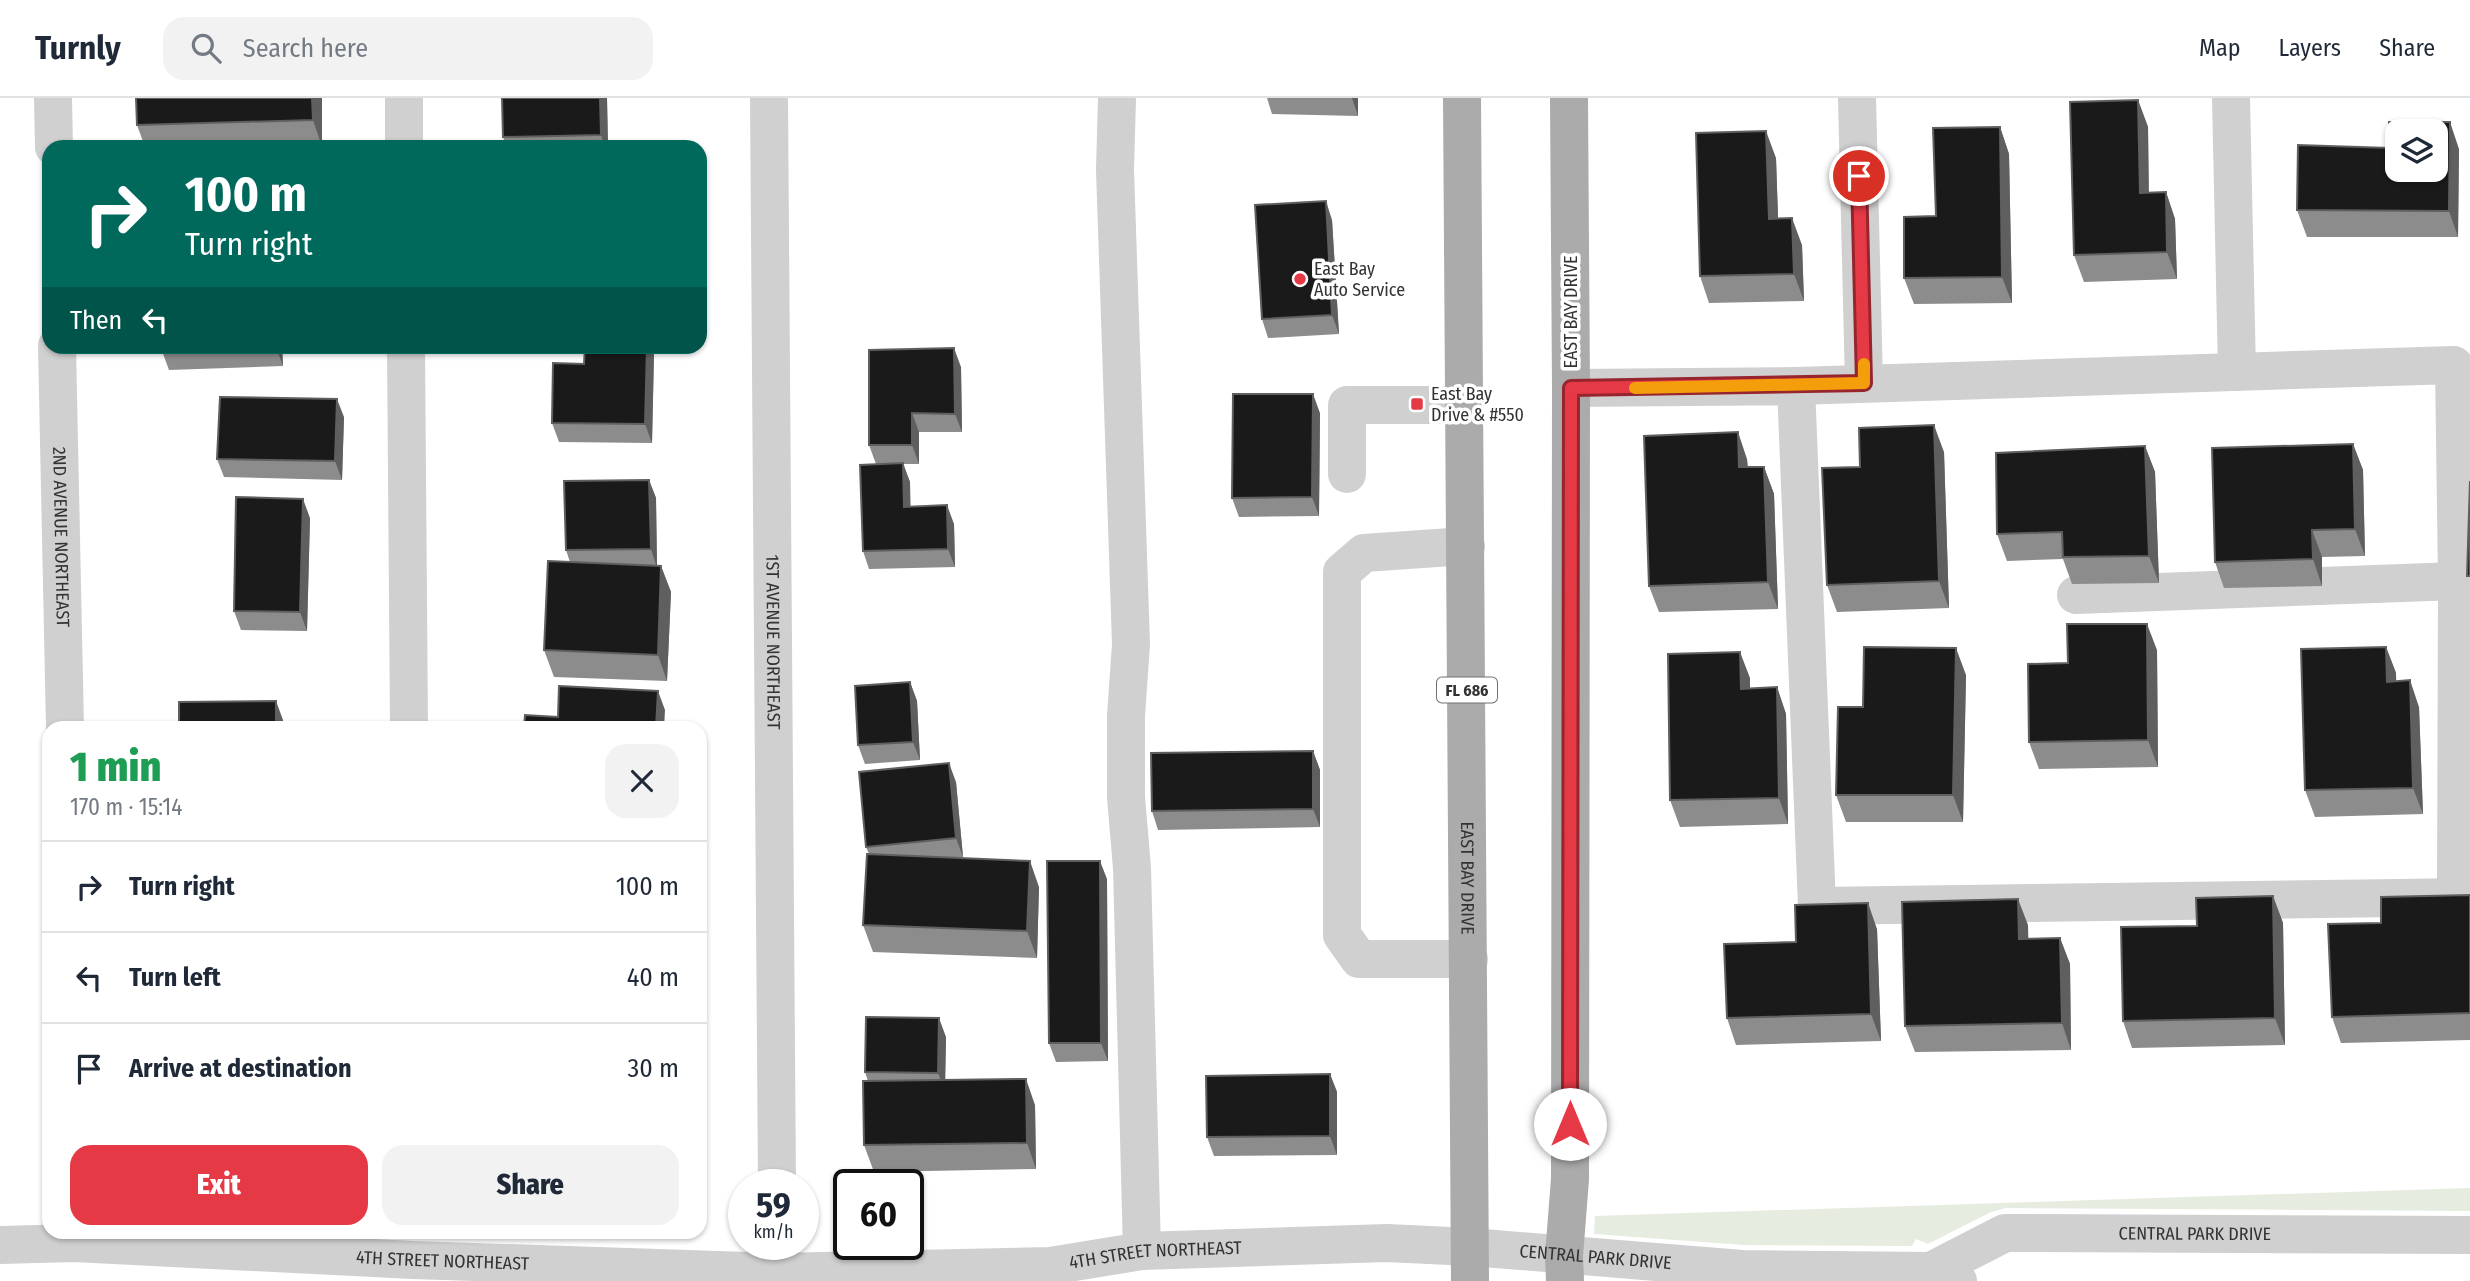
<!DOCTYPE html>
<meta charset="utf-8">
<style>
:root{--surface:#fff;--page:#f2f2f3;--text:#1f2937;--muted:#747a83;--line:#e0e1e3;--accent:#e63946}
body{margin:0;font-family:"Fira Sans Condensed",sans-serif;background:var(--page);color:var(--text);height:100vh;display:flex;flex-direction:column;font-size:26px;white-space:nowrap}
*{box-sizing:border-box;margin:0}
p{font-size:23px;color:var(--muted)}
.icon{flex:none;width:38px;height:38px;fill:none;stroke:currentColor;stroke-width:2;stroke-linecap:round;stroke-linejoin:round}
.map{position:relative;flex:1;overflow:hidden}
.drawer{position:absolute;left:42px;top:623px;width:665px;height:518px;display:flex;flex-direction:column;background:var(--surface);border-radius:21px;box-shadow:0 2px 5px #0004}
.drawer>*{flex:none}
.hud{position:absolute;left:42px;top:42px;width:665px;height:214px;border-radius:21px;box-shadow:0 2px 5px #0004;background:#00695c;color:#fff;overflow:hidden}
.tools{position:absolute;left:2385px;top:21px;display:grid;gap:14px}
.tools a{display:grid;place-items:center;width:63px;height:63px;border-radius:14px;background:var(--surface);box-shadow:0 2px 5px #0004;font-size:35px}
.speed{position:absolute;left:728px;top:1071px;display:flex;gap:14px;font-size:35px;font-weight:700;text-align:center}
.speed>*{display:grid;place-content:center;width:91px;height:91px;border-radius:50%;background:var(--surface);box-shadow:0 2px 5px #0004;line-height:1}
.speed small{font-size:18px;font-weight:400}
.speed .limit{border:4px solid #111;border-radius:10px;background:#fff;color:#111}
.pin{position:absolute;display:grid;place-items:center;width:60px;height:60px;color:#fff;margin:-30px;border:4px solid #fff;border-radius:50%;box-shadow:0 2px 7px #0007}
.me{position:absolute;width:77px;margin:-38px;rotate:0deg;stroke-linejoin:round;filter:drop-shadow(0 0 5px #0008)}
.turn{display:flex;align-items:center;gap:24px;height:147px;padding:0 28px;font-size:32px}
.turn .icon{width:91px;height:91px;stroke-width:2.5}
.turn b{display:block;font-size:49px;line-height:60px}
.then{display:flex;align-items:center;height:66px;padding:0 28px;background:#0003;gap:14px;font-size:26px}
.round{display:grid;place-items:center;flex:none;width:74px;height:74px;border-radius:21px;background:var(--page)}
.summary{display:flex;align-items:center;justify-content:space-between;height:119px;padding:0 28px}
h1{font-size:42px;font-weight:800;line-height:52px;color:#1e9e55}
.button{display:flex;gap:14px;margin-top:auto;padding:14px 28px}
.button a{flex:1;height:80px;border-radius:21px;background:var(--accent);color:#fff;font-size:28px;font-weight:800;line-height:80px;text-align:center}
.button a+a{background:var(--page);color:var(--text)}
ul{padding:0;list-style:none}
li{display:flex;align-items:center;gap:21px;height:91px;padding:0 28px;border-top:2px solid var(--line)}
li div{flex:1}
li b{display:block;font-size:26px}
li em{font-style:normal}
header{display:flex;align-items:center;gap:42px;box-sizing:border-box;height:98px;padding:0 35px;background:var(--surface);border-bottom:2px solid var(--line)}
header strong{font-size:33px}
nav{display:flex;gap:38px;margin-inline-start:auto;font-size:24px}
.search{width:490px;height:63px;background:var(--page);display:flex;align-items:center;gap:18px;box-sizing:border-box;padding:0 24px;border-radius:21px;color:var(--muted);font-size:26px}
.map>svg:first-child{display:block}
.green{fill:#e6ecdf}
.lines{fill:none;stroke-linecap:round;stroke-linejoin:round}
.minor{stroke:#d0d0d0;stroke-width:38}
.major{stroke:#ababab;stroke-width:38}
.wall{fill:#8c8c8c}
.shaded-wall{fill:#5f5f5f}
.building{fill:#1a1a1a;stroke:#5f5f5f;stroke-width:2;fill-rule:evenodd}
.route-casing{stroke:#96252e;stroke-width:18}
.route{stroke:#e63946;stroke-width:12}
.slow{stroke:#f59e0b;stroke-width:12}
.poi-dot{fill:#e63946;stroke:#fff;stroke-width:2.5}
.labels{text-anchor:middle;stroke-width:7;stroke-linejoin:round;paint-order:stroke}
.shield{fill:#fff;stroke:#707070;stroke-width:2}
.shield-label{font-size:16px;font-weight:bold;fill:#333}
.poi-label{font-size:18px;fill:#333;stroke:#fff;text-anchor:start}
.street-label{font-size:18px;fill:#333;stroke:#fff}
</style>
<header>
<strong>Turnly</strong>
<div class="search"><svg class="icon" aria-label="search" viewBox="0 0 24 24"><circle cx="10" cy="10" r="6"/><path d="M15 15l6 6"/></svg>Search here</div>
<nav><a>Map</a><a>Layers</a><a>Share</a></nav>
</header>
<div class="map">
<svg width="2470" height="1183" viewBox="0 0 2470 1183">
<rect width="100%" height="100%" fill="#fff"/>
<path class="green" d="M2470,1090v23l-464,-3 -15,4 -63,32 -12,-5 -4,7 -168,-1 -150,-11 1,-18z"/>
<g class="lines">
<g class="minor">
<path d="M53,0l1,49"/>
<path d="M404,0v49"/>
<path id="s1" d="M769,0l8,1087"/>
<path d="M1117,0l-2,72 16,474 -5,72v81l6,71 10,383"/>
<path d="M1857,0l7,285"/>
<path d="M2231,0l6,274"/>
<path id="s2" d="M57,248l8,382"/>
<path d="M406,248l3,382"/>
<path d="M1796,288l658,-21 3,216"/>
<path d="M1571,290l225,-2 21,520 653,-9"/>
<path d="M1347,376v-69h118"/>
<path d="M1466,448l-102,7 -22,19v363l17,24h110"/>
<path d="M2076,497l381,-14 -1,317"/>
<path id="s3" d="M0,1147l74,-2 339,17 364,12 273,-6 92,-15 245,-8 84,4 271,22 189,2 27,10"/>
<path id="s4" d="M1931,1173l74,-38 465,2"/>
</g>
<g class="major">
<path id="s5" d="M1462,0l8,1183"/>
<path d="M1565,1183l-1,-25 6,-77 1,-791 -2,-290"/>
</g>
</g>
<path class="wall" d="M322,0v49h-177l-8,-22z
M502,0h105l1,49h-102l-3,-10z
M1267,0h91v18l-86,-2z
M2138,2l10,27 1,66 17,-1 9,27 2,60 -93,3 -10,-27z
M2000,29l9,27 3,149 -98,1 -10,-26 32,-62z
M2390,50l69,1 -1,88h-151l-10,-27z
M1776,60l2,60 24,27 2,56 -95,2 -9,-27z
M1332,122l7,114 -71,4 -6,-19z
M162,248h120l1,20 -114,4 -7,-19z
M585,248h66l3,7 -2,90 -93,-1 -7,-19 32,-59z
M961,269l1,65h-43v32h-16l7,18v24l44,18 1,43 -86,2 -6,-18 13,-87 -7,-19z
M1320,315l-1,103 -80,1 -7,-19z
M344,319l-2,63 -118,-3 -7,-18z
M2353,346l10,26 2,86 -43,1v29l-98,2 -9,-26z
M2145,348l10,26 4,111 -87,1 -9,-25 -56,2 -10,-27z
M1944,354l5,156 -112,4 -10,-27 33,-118z
M1747,361l1,8h16l10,27 4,115 -119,3 -10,-26z
M649,382l7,18 1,68h4l10,26 -4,89 -113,-4 -10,-27 26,-88 -4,-12z
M310,420l-3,113 -66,-1 -7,-19z
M2386,549l10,26v8l23,26 4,107 -108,3 -10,-27z
M2157,552l1,117 -119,2 -10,-27 39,-79z
M1966,577l-3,147h-117l-10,-27 27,-88z
M1750,580v10l27,-1 9,27 2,110 -108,3 -10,-27z
M910,584l7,19 3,59 -55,4 -7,-19z
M1313,653l7,19v57l-162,3 -6,-19z
M956,684l7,75 -10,1 86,29 -2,71 -164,-6 -10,-27 6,-71 -3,-7z
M1107,781l1,182 -52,1 -7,-19z
M2470,797v145l-129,3 -9,-26 49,-94z
M2273,798l10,27 2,122 -153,3 -9,-27 74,-95z
M2028,827v14l32,-1 10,26 1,86 -156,2 -10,-26z
M1877,831l4,112 -145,4 -9,-27 69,-76z
M946,939l-1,43 90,25 1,64 -162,3 -10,-27 4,-64 -3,-9z
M1330,976l7,18v63l-123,1 -7,-19z"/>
<path class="shaded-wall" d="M312,0h10v49l-9,-27z
M600,0h7l1,49h-3l-4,-12z
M1352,0h6v18z
M2138,2l10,27 1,93 -9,-27z
M2450,24l9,27 -1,88 -9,-26z
M2000,29l9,27 3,149 -10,-26z
M1766,33l10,27 3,87 -10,-26z
M2166,94l9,27 2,60 -10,-27z
M1326,103l6,19 7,114 -7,-19z
M1792,120l10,27 2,56 -10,-27z
M276,248h6l1,20 -7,-19z
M647,248h4l3,7 -2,90 -7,-19z
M954,250l7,19 1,65 -7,-18z
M1313,296l7,19 -1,103 -7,-19z
M337,301l7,18 -2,63 -7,-19z
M912,315l7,19v32l-7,-19z
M1934,327l10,27 5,156 -10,-27z
M1738,334l9,27 2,35 -10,-27z
M2353,346l10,26 2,86 -10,-27z
M2145,348l10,26 4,111 -10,-27z
M903,365l7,19 1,43 -7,-18z
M1764,369l10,27 4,115 -10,-27z
M649,382l7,18 1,70 -6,-19z
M303,401l7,19 -3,113 -7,-19z
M947,407l7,19 1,43 -7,-18z
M2312,432l10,27v29l-9,-27z
M661,468l10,26 -4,89 -9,-26z
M2147,526l10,26 1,117 -10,-27z
M2386,549l10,26 1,35 -10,-26z
M1956,550l10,27 -3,147 -10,-27z
M1740,554l10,26v37l-9,-26z
M2410,582l9,27 4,107 -10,-26z
M910,584l7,19 3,59 -7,-18z
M1777,589l9,27 2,110 -9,-26z
M658,593l7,19 -1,18h-8z
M276,603l7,19v8h-7z
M1313,653l7,19v57l-7,-18z
M949,665l7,19 7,75 -7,-19z
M1030,763l9,26 -2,71 -10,-27z
M1100,763l7,18 1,182 -7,-18z
M2273,798l10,27 2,122 -10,-27z
M2018,801l10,26 1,41 -10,-27z
M1868,805l9,26 4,112 -10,-27z
M2060,840l10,26 1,86 -9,-27z
M939,920l7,19 -1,54 -7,-18z
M1330,976l7,18v63l-7,-19z
M1026,981l9,26 1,64 -9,-26z"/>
<path class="building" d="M136,0h176l1,22 -176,5z
M502,0h98l1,37 -98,2z
M2138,2l2,93 26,-1 1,60 -93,3 -4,-153z
M2389,24h61l-1,89 -152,-1 1,-65 92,3zM2398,33h38v39h-38z
M2000,29l2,150 -98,1v-61l32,-1 -3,-88z
M1766,33l3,88 23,-1 2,56 -94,2 -4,-143z
M1326,103l6,114 -70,4 -7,-114z
M162,248h114v1l-114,4z
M585,248h62l-2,78 -93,-1 1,-60 31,1z
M954,250l1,66 -43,-1v32h-43v-95z
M1233,296h80l-1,103 -80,1z
M220,299l117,2 -2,62 -118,-2z
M1934,327l5,156 -112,4 -5,-117 38,-1 -1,-39z
M1738,334l1,35h25l4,115 -119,4 -5,-150z
M2353,346l2,85 -43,1 1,29 -98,3 -3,-114z
M2145,348l4,110 -86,1 -1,-25 -65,2 -1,-81z
M903,365l1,44 43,-2 1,44 -85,2 -3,-86z
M649,382l2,69 -85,1 -2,-69z
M2470,383v95h-3z
M236,399l67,2 -3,113 -66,-1z
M548,463l113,5 -3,89 -114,-5z
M2067,526h80l1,116 -119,2 -1,-78 40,-1z
M1864,549l92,1 -3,147h-117l2,-88h25z
M2386,549l1,35 23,-2 3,108 -108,2 -4,-141z
M1740,554l1,37 36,-2 2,111 -109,2 -2,-146z
M910,584l3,60 -55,3 -3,-59z
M559,588l99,5 -2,37h-132l1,-13 33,2z
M276,603v27h-97v-26z
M1313,653v58l-161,2 -1,-58z
M949,665l7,75 -90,9 -7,-75z
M867,756l163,7 -3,70 -164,-6z
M1047,763h53l1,182h-52z
M2470,797v118l-138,4 -4,-93 53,-1v-26z
M2273,798l2,122 -152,3 -2,-94 76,-1 -1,-28z
M2018,801l1,40 41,-1 2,85 -157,3 -3,-124z
M1868,805l3,111 -144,4 -3,-74 72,-2 -1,-37z
M866,919l73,1 -1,55 -73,-1z
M1330,976v62l-123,1 -1,-61z
M1026,981l1,64 -163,2 -1,-64z"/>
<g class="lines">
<defs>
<path id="route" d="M1570,1026l1,-736 293,-5 -5,-207"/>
</defs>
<use href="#route" class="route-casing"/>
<use href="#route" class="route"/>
<path class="slow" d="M1635,290l229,-5v-19"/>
</g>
<g class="poi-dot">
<circle cx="1300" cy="181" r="7"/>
<rect x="1410" y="299" width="14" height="14" rx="3.5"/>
</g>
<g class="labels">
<rect class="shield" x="1437" y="579.5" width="60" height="25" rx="5"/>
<g class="shield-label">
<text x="1467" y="598">FL 686</text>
</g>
<g class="poi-label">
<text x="1314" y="177">East Bay<tspan x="1314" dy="21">Auto Service</tspan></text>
<text x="1431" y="302">East Bay<tspan x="1431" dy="21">Drive &amp; #550</tspan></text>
</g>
<g class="street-label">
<text transform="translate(1571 214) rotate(-90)" y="6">EAST BAY DRIVE</text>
<text dy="6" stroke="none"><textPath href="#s2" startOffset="191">2ND AVENUE NORTHEAST</textPath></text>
<text dy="6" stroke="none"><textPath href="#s1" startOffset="544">1ST AVENUE NORTHEAST</textPath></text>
<text dy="6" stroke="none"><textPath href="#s5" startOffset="780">EAST BAY DRIVE</textPath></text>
<text dy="6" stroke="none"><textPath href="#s4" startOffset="273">CENTRAL PARK DRIVE</textPath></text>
<text dy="6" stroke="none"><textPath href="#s3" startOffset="1157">4TH STREET NORTHEAST</textPath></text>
<text dy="6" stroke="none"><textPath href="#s3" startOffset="1598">CENTRAL PARK DRIVE</textPath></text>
<text dy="6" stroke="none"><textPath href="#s3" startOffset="443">4TH STREET NORTHEAST</textPath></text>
</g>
</g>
</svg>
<div class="tools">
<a><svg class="icon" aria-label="layers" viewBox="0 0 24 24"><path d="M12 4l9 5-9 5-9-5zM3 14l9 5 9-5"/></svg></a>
</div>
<div class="speed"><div>59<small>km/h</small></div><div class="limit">60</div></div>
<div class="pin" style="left:1859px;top:78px;background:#d93025"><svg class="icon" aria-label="arrive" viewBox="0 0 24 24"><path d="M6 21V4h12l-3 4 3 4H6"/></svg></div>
<svg class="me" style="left:1570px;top:1026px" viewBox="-20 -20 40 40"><circle r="19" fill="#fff"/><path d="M0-13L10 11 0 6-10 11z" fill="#e63946"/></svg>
<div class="hud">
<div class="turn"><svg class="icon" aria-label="right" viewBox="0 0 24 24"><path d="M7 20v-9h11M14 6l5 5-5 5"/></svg><div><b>100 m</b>Turn right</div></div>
<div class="then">Then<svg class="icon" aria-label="left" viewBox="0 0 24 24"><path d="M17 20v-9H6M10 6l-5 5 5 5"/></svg></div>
</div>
<section class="drawer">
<div class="summary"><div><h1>1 min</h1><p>170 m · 15:14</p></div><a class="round"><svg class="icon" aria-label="close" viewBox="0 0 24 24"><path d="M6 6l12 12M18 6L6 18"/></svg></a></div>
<ul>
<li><svg class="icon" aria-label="right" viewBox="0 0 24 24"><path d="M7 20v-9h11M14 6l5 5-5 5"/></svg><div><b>Turn right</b></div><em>100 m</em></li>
<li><svg class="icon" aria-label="left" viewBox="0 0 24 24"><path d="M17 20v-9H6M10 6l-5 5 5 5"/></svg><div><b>Turn left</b></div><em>40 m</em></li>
<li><svg class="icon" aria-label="arrive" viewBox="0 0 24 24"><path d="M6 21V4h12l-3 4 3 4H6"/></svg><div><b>Arrive at destination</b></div><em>30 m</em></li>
</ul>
<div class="button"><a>Exit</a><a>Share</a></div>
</section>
</div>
